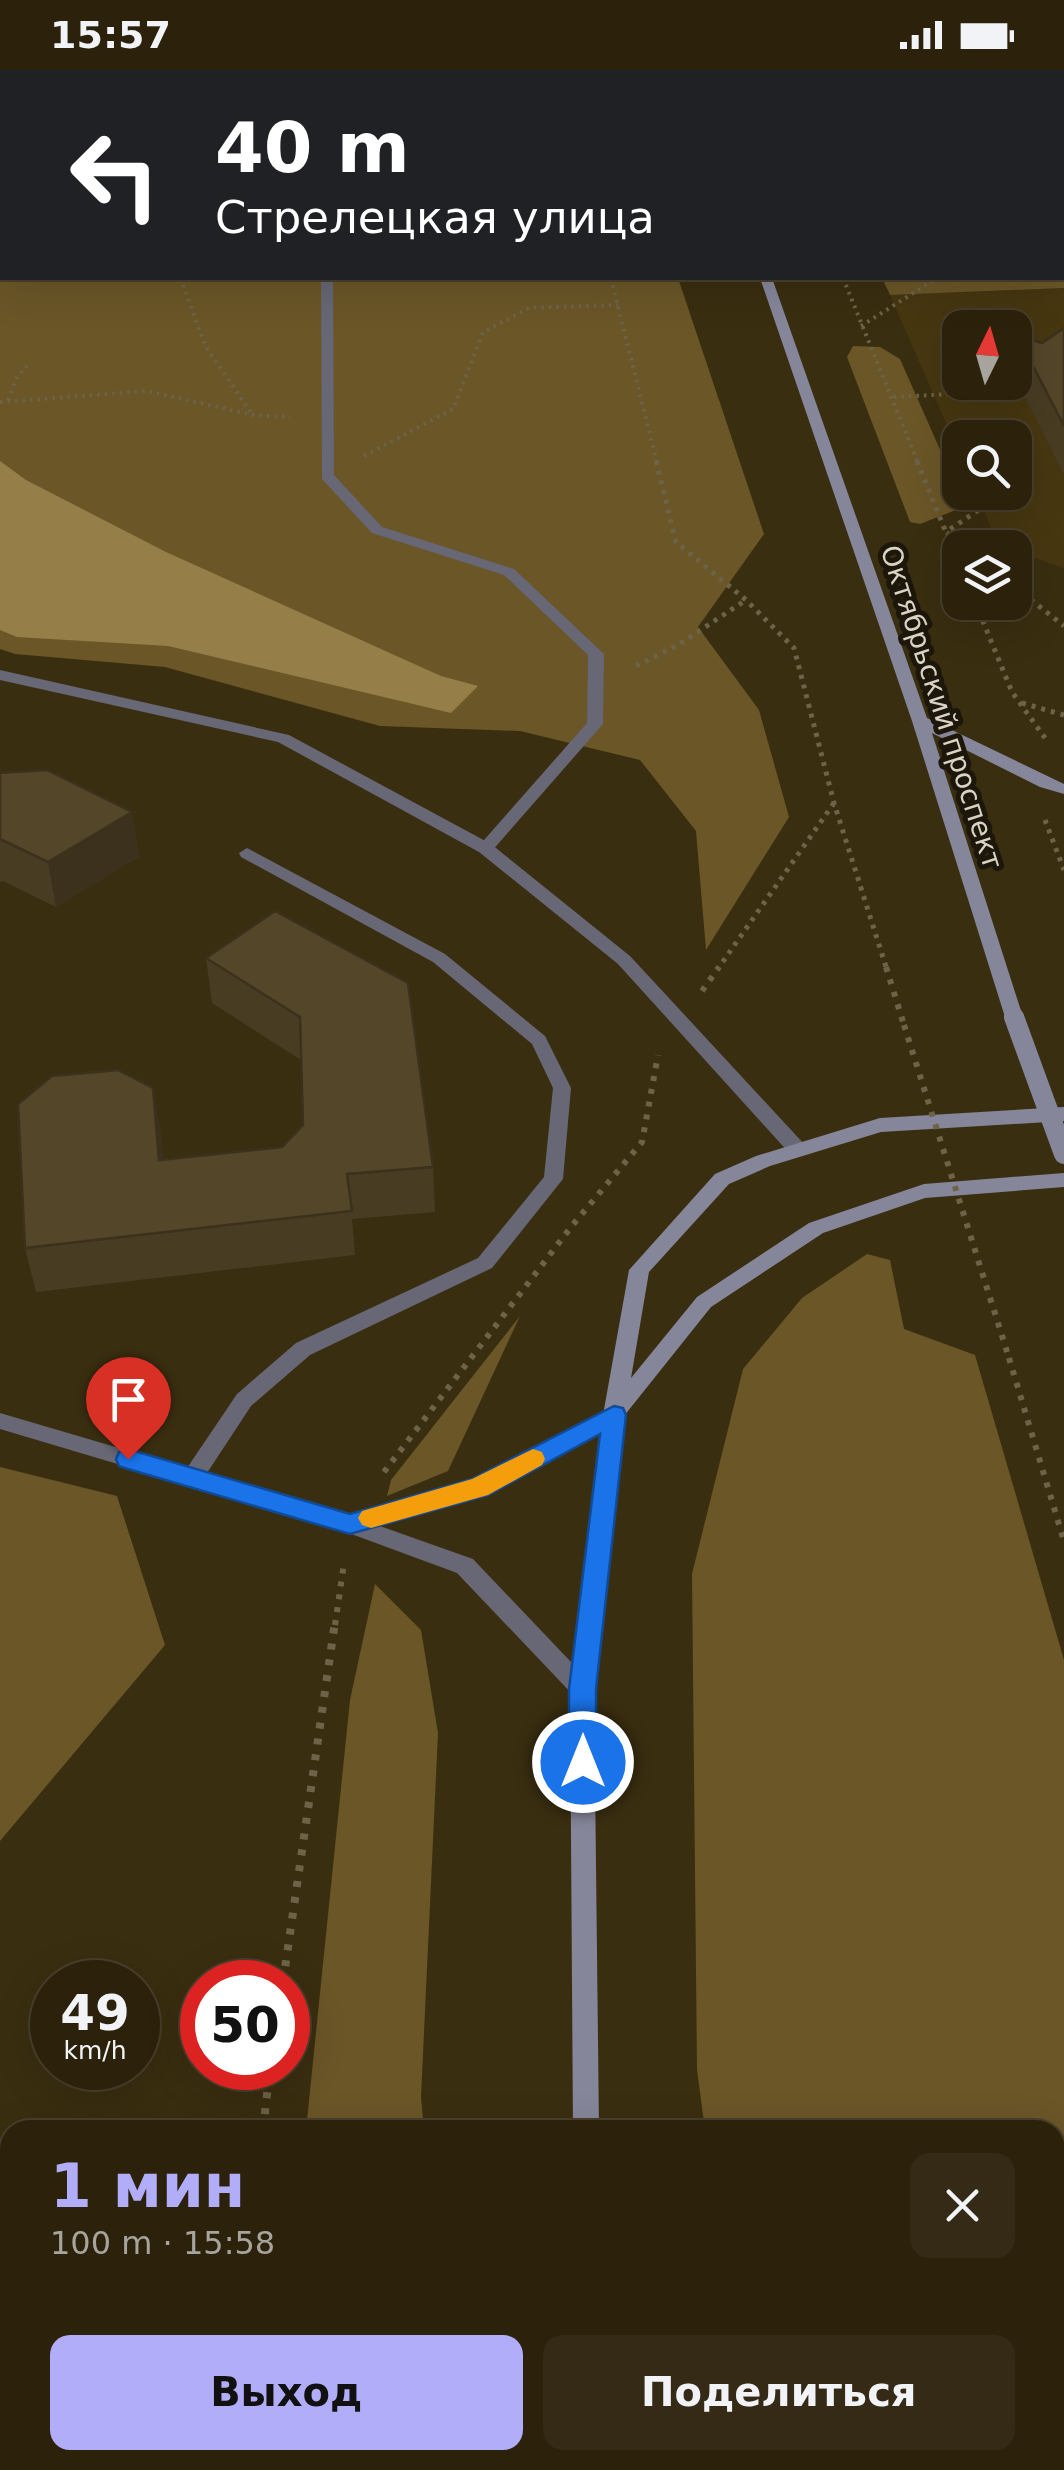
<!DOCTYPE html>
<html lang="ru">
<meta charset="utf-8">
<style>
:root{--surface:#2c220c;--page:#342a15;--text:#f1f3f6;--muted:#a6a49d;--line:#483f2d;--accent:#b2adf9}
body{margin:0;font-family:"DejaVu Sans",sans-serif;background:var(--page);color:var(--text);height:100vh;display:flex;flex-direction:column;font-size:38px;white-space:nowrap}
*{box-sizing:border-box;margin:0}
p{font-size:32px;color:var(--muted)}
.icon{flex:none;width:55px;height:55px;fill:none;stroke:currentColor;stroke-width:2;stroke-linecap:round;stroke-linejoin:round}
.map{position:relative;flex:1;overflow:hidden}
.drawer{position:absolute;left:0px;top:2050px;width:1065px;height:350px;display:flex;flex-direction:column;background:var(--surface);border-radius:30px 30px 0 0;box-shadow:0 10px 40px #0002,0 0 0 2px var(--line)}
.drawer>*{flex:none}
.guide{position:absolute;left:0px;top:0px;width:1065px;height:210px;box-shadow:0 10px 40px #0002,0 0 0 2px var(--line);background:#202124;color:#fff;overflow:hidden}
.needle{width:65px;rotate:5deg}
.controls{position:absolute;left:942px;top:240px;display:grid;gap:20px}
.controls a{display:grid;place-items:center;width:90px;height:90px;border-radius:20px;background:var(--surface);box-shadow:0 10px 40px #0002,0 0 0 2px var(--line);font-size:50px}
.speed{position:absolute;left:30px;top:1890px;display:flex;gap:20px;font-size:50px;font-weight:700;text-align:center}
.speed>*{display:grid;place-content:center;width:130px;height:130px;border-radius:50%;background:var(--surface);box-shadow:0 10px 40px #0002,0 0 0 2px var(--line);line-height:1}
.speed small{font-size:25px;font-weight:400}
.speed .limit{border:15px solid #d22;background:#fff;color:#111}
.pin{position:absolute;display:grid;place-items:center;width:85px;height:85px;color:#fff;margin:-102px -42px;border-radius:50% 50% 50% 0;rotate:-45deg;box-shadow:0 0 10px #0007}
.pin .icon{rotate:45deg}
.me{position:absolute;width:110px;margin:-55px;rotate:0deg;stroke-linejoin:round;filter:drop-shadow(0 0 8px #0008)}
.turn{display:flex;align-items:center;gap:35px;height:210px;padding:0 50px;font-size:45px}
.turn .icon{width:130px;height:130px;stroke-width:2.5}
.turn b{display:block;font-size:70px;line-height:85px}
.round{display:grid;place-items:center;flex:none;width:105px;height:105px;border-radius:20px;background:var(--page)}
.summary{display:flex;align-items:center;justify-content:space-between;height:170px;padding:0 50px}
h1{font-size:60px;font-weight:800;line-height:75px;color:var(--accent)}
.primary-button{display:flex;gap:20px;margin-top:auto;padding:20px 50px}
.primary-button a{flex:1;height:115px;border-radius:20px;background:var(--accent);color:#111;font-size:40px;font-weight:800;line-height:115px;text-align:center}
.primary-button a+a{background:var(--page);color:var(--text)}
.status{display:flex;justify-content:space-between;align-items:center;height:70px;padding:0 50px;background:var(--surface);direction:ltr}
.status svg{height:28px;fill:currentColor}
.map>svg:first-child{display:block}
.built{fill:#473711;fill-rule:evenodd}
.green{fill:#6a5627}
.water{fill:#967e49}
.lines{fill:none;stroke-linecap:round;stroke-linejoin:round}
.path-far3{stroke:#6d6349;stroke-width:4;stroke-dasharray:2.5 5;stroke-linecap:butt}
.path-far2{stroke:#6d6349;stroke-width:5;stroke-dasharray:4 6;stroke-linecap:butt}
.path-far1{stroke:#6d6349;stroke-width:6;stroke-dasharray:5 8;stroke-linecap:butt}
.path{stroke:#6d6349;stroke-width:8;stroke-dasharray:6 10;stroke-linecap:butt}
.service{fill:#676775;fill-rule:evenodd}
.minor{fill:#676775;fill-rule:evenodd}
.secondary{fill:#86869b;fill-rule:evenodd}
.path-bridge{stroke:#6d6349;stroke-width:6;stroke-dasharray:5 8;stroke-linecap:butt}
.secondary-bridge{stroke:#86869b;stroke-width:20}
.wall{fill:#483c23}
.shaded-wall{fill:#3b311d}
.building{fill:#544629;stroke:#3b311d;stroke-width:2.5}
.route{fill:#1a73e8;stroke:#114b97;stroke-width:2.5}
.slow{fill:#f59e0b}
.labels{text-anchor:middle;stroke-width:10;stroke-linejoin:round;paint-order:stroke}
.far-street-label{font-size:28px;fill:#dad2c2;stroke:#1d170b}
</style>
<div class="status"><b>15:57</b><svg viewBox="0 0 49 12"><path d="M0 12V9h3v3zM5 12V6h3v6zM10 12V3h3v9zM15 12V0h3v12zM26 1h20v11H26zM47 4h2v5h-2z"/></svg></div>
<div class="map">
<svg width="1064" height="2400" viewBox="0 0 1064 2400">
<rect width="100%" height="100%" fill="#3a2e10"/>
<path class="built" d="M1064,218v280l-49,-17v-3l-16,-2 -23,-53 39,-1v-54h-55v17l-70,-160zM960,258h55v54h-55z"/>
<path class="green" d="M0,0h609l-607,2v206h676l86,256 -66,93 61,83 30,107 -83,133 -10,-119 -56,-71 -120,-29 -140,-5 -215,-59 -150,-13 -15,-5z
M787,0h277v218l-174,7 -8,-17h180v-206z
M853,276l27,1 20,12 60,136 1,13 -41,16 -10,-2 -63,-165z
M867,1184l23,6 14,69 71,26 89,305v810h-311l-2,-10h304v-330h-350l-8,-60 -5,-496 51,-205 59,-71z
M520,1246l-72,155 -61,25 4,-16z
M0,1397l117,29 48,149 -165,196z
M375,1514l46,46 17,103 -17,364 3,33h-118l44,-430z
M315,2390h136l2,10h-138z"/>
<path class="water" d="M0,391l26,19 140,72 275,124 37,10 -27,27 -283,-67 -151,-9 -17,-7z"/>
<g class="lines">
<path class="path-far3" d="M180,208l26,69 46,67
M611,208l46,185
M843,208l75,185
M861,256l76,-48
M894,327l94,-5
M8,330l9,-23 10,-11
M0,332l147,-11 106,24 37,2
M364,386l89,-47 30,-77 46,-24 89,-3"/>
<path class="path-far2" d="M656,391l20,81 70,58 48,48 40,155 53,167
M917,391l43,106
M965,478l-19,-16 53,-36 34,-8
M1015,517l49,39
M975,532l37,90 33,46
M636,596l42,-21 68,-45
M1022,633l42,12
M1045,750l19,50
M717,900l117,-167"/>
<path class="path-far1" d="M886,897l18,58
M702,921l17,-24
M1009,1288l55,183
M384,1402l187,-245 71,-85 16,-87
M335,1555l9,-62"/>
<path class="path" d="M283,1912l52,-360
M263,2060l7,-62
M1055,2175l9,4
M1055,2217l9,-18
M1047,2390l3,10
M258,2400l1,-10"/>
<path class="service" d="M321,208h12l1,197 48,52 132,42 90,85 -1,70 -112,128h-12l-2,-4 110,-125 1,-68 -84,-80 -132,-42 -50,-54z"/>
<path class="minor" d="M0,600l289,65 202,109 139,112 175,189 3,5 -3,5h-14l-173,-191 -139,-112 -201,-110 -278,-62z
M247,778l198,106 100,82 26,52 -8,91 -71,89 -182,87 -59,51 -44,67 142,42 124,-35 134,-71h14l4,6 -4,6 -134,72 -110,32 96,34 117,123 4,7 -4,7 -8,3 -8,-3 -117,-123 -111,-41 -346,-103v-16l187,55 50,-74 59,-51 182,-85 66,-81 9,-89 -21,-44 -99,-82 -192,-105 -2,-4z"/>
<path class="secondary" d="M684,0h10l1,2h-10z
M760,208h12l155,440 137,66v10l-24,-7 -108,-54 91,284 -3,4 -6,2 -9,-6 -93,-296z
M1064,1037v14l-183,11 -111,34 -41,18 -80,88 -18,106 66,-81 112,-74 115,-39 140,-11v14l-139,11 -102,35 -112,74 -87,109 -30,273 5,441h-26l-3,-441 33,-274 26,-145 86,-96 41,-18 124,-38z
M610,2390h30l2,10h-30z"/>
<path class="path-bridge" d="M904,955l105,333"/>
<path class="secondary-bridge" d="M1014,947l50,137"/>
</g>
<path class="wall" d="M1064,258v147l-49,-98v-29l2,-13 25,8z
M0,703l140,83 -84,51 -53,-26 -3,1z
M275,841l158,256 2,45 -83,7 3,36 -319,37 -11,-44 136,-115 2,26 119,-12 21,-22 -2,-65 -89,-57 -6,-45z"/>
<path class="shaded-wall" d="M132,742l8,44 -84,51 -8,-45z
M153,1018l8,45 6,71 -8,-44z"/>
<path class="building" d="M1064,258v98l-47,-91 25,8z
M47,700l85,42 -84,50 -48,-23v-66z
M275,841l133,72 25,184 -86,7 5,37 -327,37 -7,-144 34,-28 66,-6 35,18 6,72 123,-13 21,-22 -3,-108 -94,-59z"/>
<path class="route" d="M614,1336l9,2 3,7 -30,274v73l-4,9 -9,3 -10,-3 -4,-9v-73l31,-255 -112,61 -138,39 -222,-65 -9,-3 -3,-7 3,-7 9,-3 222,65 122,-35z"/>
<path class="slow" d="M533,1379l9,3 3,7 -3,6 -54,30 -117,33 -9,-3 -4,-7 4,-7 110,-32z"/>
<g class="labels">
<g class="far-street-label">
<text transform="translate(942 637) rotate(72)" y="10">Октябрьский проспект</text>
</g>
</g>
</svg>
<div class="controls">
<a><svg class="needle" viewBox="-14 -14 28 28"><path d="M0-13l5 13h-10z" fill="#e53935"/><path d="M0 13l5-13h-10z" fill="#a6a49d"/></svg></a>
<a><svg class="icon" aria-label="search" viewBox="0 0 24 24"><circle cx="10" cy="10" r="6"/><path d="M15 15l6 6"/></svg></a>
<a><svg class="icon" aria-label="layers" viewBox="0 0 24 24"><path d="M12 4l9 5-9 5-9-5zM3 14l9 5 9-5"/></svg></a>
</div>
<div class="speed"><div>49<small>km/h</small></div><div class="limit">50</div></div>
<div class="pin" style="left:128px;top:1389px;background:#d93025"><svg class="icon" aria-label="arrive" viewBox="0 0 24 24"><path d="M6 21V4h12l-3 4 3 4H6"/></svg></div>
<svg class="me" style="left:583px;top:1692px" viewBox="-20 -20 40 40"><circle r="17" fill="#1a73e8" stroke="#fff" stroke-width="3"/><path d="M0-11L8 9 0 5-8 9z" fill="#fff"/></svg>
<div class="guide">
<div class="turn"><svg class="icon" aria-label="left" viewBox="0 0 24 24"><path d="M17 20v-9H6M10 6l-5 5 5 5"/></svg><div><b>40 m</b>Стрелецкая улица</div></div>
</div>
<section class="drawer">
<div class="summary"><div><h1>1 мин</h1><p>100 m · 15:58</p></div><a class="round"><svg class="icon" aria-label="close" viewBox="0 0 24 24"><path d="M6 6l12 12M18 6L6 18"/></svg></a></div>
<div class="primary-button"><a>Выход</a><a>Поделиться</a></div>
</section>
</div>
